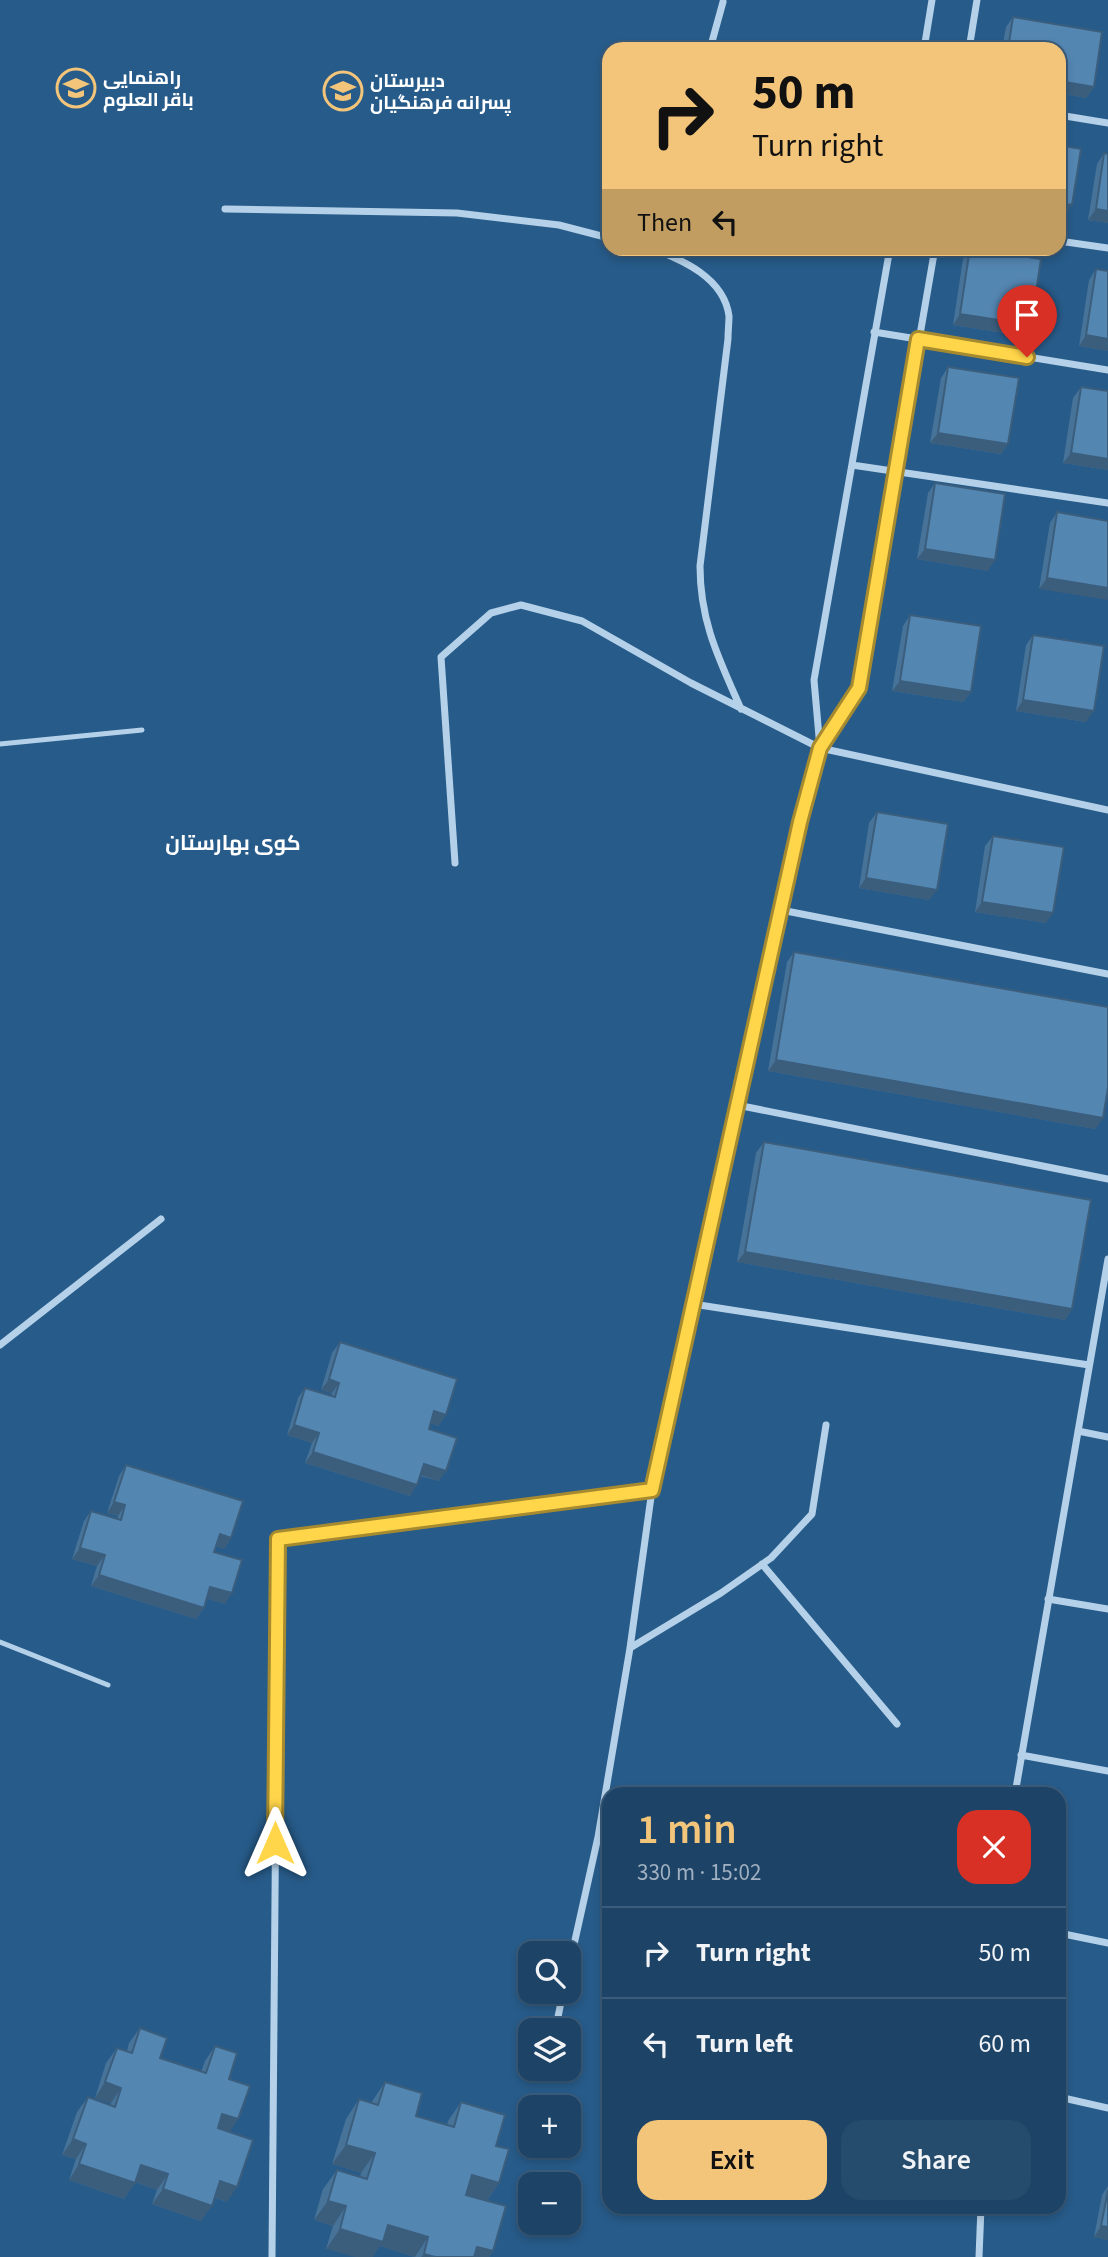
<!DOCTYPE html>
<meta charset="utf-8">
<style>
:root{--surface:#1d4467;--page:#254b6d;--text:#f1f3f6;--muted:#a0b0c0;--line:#3b5c7b;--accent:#f2c57a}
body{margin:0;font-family:"Source Sans 3",Cairo,sans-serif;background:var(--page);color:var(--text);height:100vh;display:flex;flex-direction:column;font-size:26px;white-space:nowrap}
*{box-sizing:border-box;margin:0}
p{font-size:23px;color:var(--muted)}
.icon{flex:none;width:38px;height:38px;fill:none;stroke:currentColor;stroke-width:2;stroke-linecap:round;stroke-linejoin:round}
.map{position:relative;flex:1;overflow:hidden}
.drawer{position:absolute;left:602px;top:1787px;width:464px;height:427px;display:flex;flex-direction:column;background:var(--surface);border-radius:21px;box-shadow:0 4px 10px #0003,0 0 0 2px var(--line)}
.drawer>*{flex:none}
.top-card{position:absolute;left:602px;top:42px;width:464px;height:214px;border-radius:21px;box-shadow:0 4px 10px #0003,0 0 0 2px var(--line);background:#f2c57a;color:#111;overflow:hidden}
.tools{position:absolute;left:518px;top:1941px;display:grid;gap:14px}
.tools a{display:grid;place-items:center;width:63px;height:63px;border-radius:14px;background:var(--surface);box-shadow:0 4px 10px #0003,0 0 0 2px var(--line);font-size:35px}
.pin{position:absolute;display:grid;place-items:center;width:60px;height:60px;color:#fff;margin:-72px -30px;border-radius:50% 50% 50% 0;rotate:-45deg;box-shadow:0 0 7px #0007}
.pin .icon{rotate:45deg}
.me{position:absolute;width:77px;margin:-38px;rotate:0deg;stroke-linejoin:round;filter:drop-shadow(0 0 5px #0008)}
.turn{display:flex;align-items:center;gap:24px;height:147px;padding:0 35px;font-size:32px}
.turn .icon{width:91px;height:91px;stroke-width:2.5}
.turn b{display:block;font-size:49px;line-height:60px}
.then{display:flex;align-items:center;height:66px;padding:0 35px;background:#0003;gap:14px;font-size:26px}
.round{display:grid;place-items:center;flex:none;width:74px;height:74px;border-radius:21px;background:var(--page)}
.head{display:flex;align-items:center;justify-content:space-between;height:119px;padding:0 35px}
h1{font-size:42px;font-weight:600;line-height:52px;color:var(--accent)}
.button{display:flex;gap:14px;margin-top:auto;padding:14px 35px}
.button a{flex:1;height:80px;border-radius:21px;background:var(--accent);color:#111;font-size:28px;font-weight:600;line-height:80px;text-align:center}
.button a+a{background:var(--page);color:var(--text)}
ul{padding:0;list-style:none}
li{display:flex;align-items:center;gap:21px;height:91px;padding:0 35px;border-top:2px solid var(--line)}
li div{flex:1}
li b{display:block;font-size:26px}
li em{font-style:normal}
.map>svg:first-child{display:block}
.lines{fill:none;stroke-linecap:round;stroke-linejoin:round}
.lane{stroke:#b4d1e9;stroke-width:5}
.street{stroke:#b4d1e9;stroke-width:7}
.wall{fill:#487399}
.shaded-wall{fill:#3b5e7d}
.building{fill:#5486b2;stroke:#3b5e7d;stroke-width:2}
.route-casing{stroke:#a68a30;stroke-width:18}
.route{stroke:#ffd54a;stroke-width:12}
.labels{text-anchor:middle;stroke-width:7;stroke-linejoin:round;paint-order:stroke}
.poi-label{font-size:19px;font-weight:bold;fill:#fff;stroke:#275b89;text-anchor:start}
.neighbourhood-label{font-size:21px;font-weight:bold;fill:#fff;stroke:#275b89}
</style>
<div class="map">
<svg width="1108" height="2257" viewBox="0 0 1108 2257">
<rect width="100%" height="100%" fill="#275b89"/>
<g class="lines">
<path class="lane" d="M0,744l142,-14
M0,1642l108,43"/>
<path class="street" d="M710,49l13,-47
M924,49l8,-49
M969,49l8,-49
M1059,115l49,8
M225,209l232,4 102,12 50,13
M1059,241l49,7
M651,248c32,12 73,30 78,68 0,7 -1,15 -1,23l-28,227c0,56 19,93 41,143
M874,332l234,38
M852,465l256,38
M820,748l-6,-68 76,-432
M455,863l-14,-206 50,-44 30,-8 61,16 109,62 129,65 288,62
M781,910l327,64
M737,1105l371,74
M693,1304l396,61
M0,1345l161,-126
M1078,1431l30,6
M762,1564l135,160
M1048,1599l60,10
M630,1648l91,-55 50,-35 41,-44 14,-89
M1021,1755l87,16
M1015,1794l93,-535
M609,1840l-11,-3 32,-189 22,-158 148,-668 20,-74 39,-60 76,-440
M1059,1933l49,10
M569,1967l29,-130
M557,2022l6,-30
M1059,2097l49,11
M272,2257l6,-718 374,-49
M979,2257l2,-50"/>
</g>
<path class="wall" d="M1013,17l89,15 -8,55 -8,11 -27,-5v-44h-57l4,-22z
M1104,153l4,70 -20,-3 9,-56z
M970,248l61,77 -8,11 -70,-11 10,-66z
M1096,269l12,82 -29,-5 10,-66z
M948,367l60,77 -7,10 -71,-11 11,-65z
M1081,387l27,4v79l-45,-7 10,-65z
M935,483l53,88 -71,-12 11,-66z
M1057,512l51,9 -69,68 11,-66z
M910,615l61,77 -8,10 -71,-11 11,-65z
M1033,635l53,87 -70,-11 10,-66z
M877,812l52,88 -70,-12 10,-65z
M993,836l53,87 -71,-11 10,-66z
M794,952l309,166 -8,11 -327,-58 19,-109z
M764,1142l308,167 -7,11 -328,-58 19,-109z
M340,1342l106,73 -8,11 -7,-3 -2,6 10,52 -19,-5 -10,20 -105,-33 7,-20 -25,-8 11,-37 7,-10 26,8 1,-3 -11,-3 11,-37z
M126,1465l105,73 -7,11 -8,-3 -2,6 11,52 -19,-6 -2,10 -8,11 -105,-33 6,-20 -25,-7 12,-38 7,-10 26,8 1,-3 -11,-3 12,-37z
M140,2028l20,30 41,14 4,-11 10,-15 14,33 9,40 -9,13 -2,70 -12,-4 -14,23 -49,-17 5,-14 -22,-8 -11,17 -55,-19 7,-21 -14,-4 15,-43 11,-15 22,8 1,-2 -16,-5 11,-35 11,-15 10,3 2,-8z
M385,2082l31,34 31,9 1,-4 13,-19 35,44 3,37 -12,18 6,50 -4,6h-74l-35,-11 -54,3 7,-23 -19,-6 9,-31 14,-19 23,7 1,-4 -29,-9 14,-45 13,-20 12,4z
M1108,2186v54l-14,-3 8,-42z"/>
<path class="shaded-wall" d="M1059,81l35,6 -8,11 -27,-5z
M1059,203l13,2 -7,11 -6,-1z
M1096,209l12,2v12l-20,-3z
M960,314l71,11 -8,11 -70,-11z
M1086,335l22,4v12l-29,-5z
M938,433l70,11 -7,10 -71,-11z
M1071,453l37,6v11l-45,-7z
M925,549l70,11 -7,11 -71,-12z
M1047,578l61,10v12l-69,-11z
M900,681l71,11 -8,10 -71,-11z
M1023,700l71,11 -8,11 -70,-11z
M866,878l71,12 -8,10 -70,-12z
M982,902l71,11 -7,10 -71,-11z
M776,1060l327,58 -8,11 -327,-58z
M745,1252l327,57 -7,11 -328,-58z
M329,1379l10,4 -7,10 -11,-3z
M434,1411l12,4 -8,11 -11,-4z
M294,1425l25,8 -7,10 -25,-8z
M313,1452l104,33 -7,11 -105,-33z
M424,1464l22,7 -7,10 -22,-7z
M114,1502l11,3 -7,11 -11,-3z
M220,1534l11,4 -7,11 -12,-4z
M80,1548l25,7 -8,11 -25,-7z
M99,1575l105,33 -8,11 -105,-33z
M210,1587l22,6 -7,11 -23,-7z
M105,2082l16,6 -10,15 -16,-5z
M222,2114l16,5 -10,16 -16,-5z
M73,2139l13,5 -10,15 -14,-4z
M346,2145l29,8 -14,20 -29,-9z
M79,2164l56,19 -11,16 -55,-19z
M141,2165l27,9 -11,16 -27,-10z
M472,2175l27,8 -13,19 -27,-8z
M220,2181l17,6 -10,15 -17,-6z
M163,2189l49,17 -11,15 -49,-17z
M328,2201l18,5 -13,20 -19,-6z
M388,2225l40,12 -13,20 -35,-11 -7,11h-18l-29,-8 14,-20z
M1101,2226l7,1v13l-14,-3z
M477,2247l16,4 -4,6h-19z
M424,2254l11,3h-14z"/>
<path class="building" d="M1013,17l89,15 -8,55 -35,-6v-32h-51z
M1059,145l22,4 -9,56 -13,-2z
M1104,153l4,1v57l-12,-2z
M970,248l71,11 -10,66 -71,-11z
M1096,269l12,2v68l-22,-4z
M948,367l71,11 -11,66 -70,-11z
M1081,387l27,4v68l-37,-6z
M935,483l70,11 -10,66 -70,-11z
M1057,512l51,9v67l-61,-10z
M910,615l71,11 -10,66 -71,-11z
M1033,635l71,11 -10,65 -71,-11z
M877,812l71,12 -11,66 -71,-12z
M993,836l71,11 -11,66 -71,-11z
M794,952l314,55v81l-5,30 -327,-58z
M764,1142l327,58 -19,109 -327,-57z
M340,1342l117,37 -11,36 -12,-4 -5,18 28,9 -11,33 -22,-7 -7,21 -104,-33 6,-19 -25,-8 11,-37 30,9 4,-14 -10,-4z
M126,1465l117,36 -12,37 -11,-4 -6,18 28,8 -10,33 -22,-6 -6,21 -105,-33 6,-20 -25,-7 11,-37 30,9 4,-15 -11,-3z
M140,2028l27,10 -7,20 46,15 9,-27 22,7 -8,26 21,7 -12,33 -16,-5 -4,14 35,12 -16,47 -17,-6 -8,25 -49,-17 5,-15 -27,-9 -6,18 -56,-19 7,-20 -13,-5 15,-42 27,10 6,-19 -16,-6 12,-34 15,5z
M385,2082l37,11 -6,23 38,11 7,-25 44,13 -9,31 13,3 -10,34 -27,-8 -6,20 40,11 -13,45 -16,-4 -3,10h-39l-11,-3 4,-17 -40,-12 -5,17 -43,-13 6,-23 -18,-5 9,-31 30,9 8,-26 -29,-8 13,-46 19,6z
M1108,2190v37l-7,-1z"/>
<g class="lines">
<defs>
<path id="route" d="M275,1843l3,-304 374,-49 148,-668 20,-74 39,-60 59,-349 109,18"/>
</defs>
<use href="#route" class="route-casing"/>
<use href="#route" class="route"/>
</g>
<defs>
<symbol id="school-ring" viewBox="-11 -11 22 22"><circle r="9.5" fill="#275b89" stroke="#f2c57a" stroke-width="1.5"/><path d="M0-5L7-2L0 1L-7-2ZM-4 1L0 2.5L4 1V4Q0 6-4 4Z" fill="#f2c57a"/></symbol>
</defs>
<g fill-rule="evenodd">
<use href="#school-ring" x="54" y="66" width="44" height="44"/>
<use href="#school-ring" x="321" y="69" width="44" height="44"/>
</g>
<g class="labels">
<g class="poi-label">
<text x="103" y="84">راهنمایی<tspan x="103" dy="22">باقر العلوم</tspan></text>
<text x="370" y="87">دبیرستان<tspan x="370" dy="22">پسرانه فرهنگیان</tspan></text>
</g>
<g class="neighbourhood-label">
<text x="233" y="850">کوی بهارستان</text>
</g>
</g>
</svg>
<div class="tools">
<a><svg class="icon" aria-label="search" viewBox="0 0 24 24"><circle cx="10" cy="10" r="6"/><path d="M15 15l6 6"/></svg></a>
<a><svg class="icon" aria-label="layers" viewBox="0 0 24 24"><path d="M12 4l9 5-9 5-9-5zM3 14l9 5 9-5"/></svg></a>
<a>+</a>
<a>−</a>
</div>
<div class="pin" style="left:1027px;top:357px;background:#d93025"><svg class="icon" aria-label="arrive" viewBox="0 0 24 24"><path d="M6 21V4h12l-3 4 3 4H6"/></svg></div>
<svg class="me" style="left:275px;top:1843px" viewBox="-20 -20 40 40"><path d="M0-17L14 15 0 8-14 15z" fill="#ffd54a" stroke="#fff" stroke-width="4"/></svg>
<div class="top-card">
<div class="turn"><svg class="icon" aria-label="right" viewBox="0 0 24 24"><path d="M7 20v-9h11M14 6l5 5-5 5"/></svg><div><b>50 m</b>Turn right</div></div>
<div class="then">Then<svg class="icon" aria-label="left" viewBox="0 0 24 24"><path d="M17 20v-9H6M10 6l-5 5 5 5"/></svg></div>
</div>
<section class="drawer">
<div class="head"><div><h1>1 min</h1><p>330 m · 15:02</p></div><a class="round" style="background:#d93025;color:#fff"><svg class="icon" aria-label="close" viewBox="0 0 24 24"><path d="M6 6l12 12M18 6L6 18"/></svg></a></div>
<ul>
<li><svg class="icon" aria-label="right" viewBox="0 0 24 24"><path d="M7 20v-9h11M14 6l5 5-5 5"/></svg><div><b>Turn right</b></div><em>50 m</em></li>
<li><svg class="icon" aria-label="left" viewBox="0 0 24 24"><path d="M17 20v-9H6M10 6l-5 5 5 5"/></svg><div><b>Turn left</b></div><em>60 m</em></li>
</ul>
<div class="button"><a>Exit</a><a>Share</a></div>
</section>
</div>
